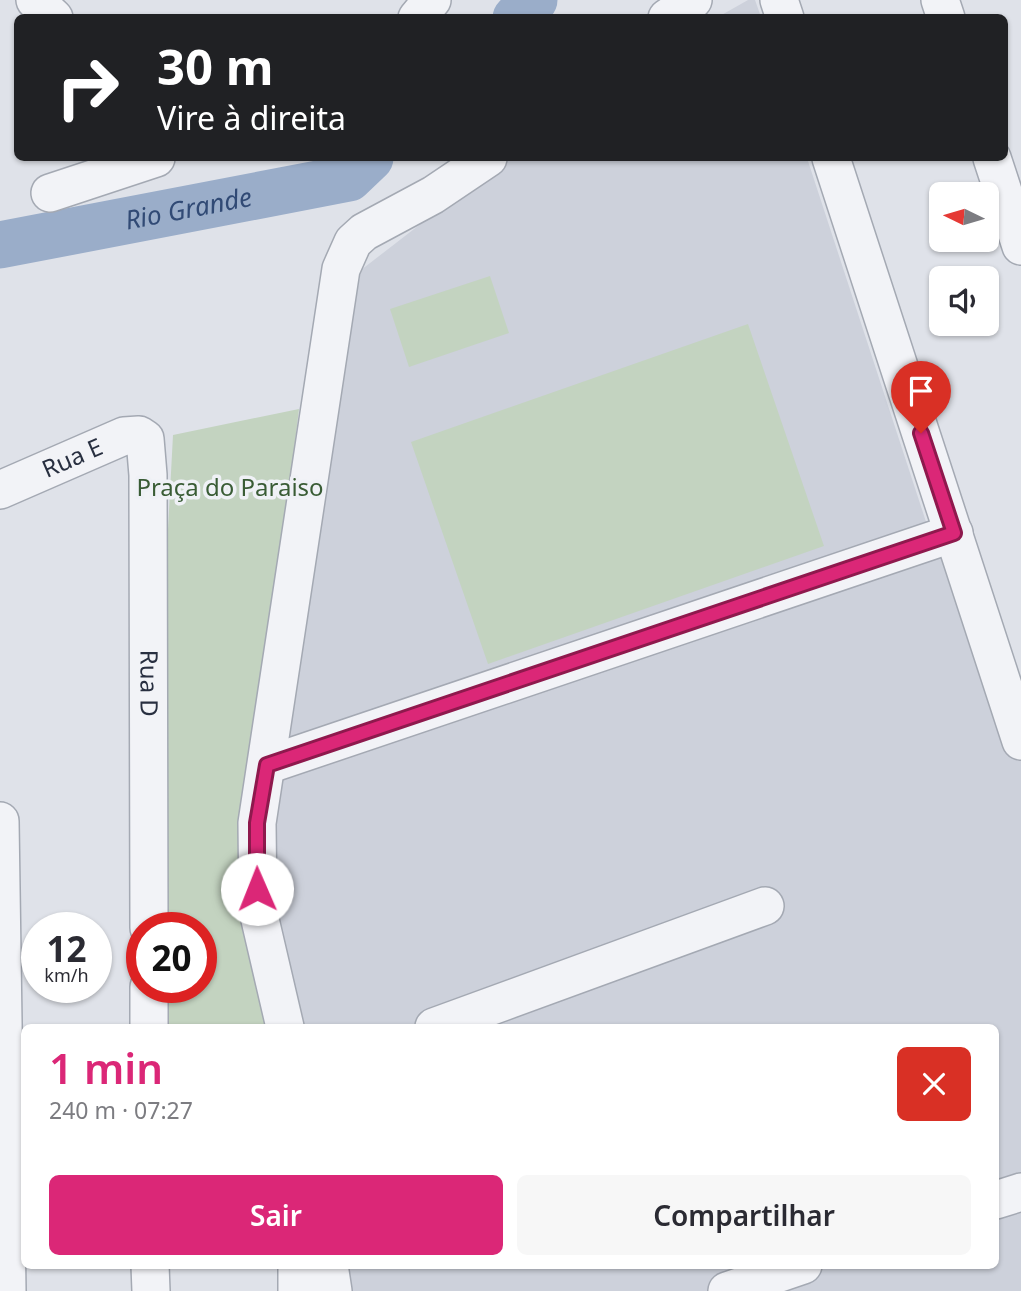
<!DOCTYPE html>
<html lang="pt">
<meta charset="utf-8">
<style>
:root{--surface:#fff;--page:#f7f7f7;--text:#2b2b33;--muted:#7c7c81;--accent:#db2777}
body{margin:0;font-family:"Noto Sans",sans-serif;background:var(--page);color:var(--text);height:100vh;display:flex;flex-direction:column;font-size:26px;white-space:nowrap}
*{box-sizing:border-box;margin:0}
p{font-size:23px;color:var(--muted)}
.icon{flex:none;width:38px;height:38px;fill:none;stroke:currentColor;stroke-width:2;stroke-linecap:round;stroke-linejoin:round}
.map{position:relative;flex:1;overflow:hidden}
.sheet{position:absolute;left:21px;top:1024px;width:978px;height:245px;display:flex;flex-direction:column;background:var(--surface);border-radius:10px;box-shadow:0 2px 5px #0004}
.sheet>*{flex:none}
.banner{position:absolute;left:14px;top:14px;width:994px;height:147px;border-radius:10px;box-shadow:0 2px 5px #0004;background:#202124;color:#fff;overflow:hidden}
.needle{width:46px;rotate:275deg}
.tools{position:absolute;left:929px;top:182px;display:grid;gap:14px}
.tools a{display:grid;place-items:center;width:70px;height:70px;border-radius:10px;background:var(--surface);box-shadow:0 2px 5px #0004;font-size:35px}
.speed{position:absolute;left:21px;top:912px;display:flex;gap:14px;font-size:35px;font-weight:700;text-align:center}
.speed>*{display:grid;place-content:center;width:91px;height:91px;border-radius:50%;background:var(--surface);box-shadow:0 2px 5px #0004;line-height:1}
.speed small{font-size:18px;font-weight:400}
.speed .limit{border:10px solid #d22;background:#fff;color:#111}
.pin{position:absolute;display:grid;place-items:center;width:60px;height:60px;color:#fff;margin:-72px -30px;border-radius:50% 50% 50% 0;rotate:-45deg;box-shadow:0 0 7px #0007}
.pin .icon{rotate:45deg}
.me{position:absolute;width:77px;margin:-38px;rotate:359deg;stroke-linejoin:round;filter:drop-shadow(0 0 5px #0008)}
.turn{display:flex;align-items:center;gap:24px;height:147px;padding:0 28px;font-size:32px}
.turn .icon{width:91px;height:91px;stroke-width:2.5}
.turn b{display:block;font-size:49px;line-height:60px}
.round{display:grid;place-items:center;flex:none;width:74px;height:74px;border-radius:10px;background:var(--page)}
.summary{display:flex;align-items:center;justify-content:space-between;height:119px;padding:0 28px}
h1{font-size:42px;font-weight:600;line-height:52px;color:var(--accent)}
.button{display:flex;gap:14px;margin-top:auto;padding:14px 28px}
.button a{flex:1;height:80px;border-radius:10px;background:var(--accent);color:#fff;font-size:28px;font-weight:600;line-height:80px;text-align:center}
.button a+a{background:var(--page);color:var(--text)}
.map>svg:first-child{display:block}
.built{fill:#cdd1db}
.green{fill:#c3d3c0}
.lines{fill:none;stroke-linecap:round;stroke-linejoin:round}
.river{stroke:#9aadc9;stroke-width:47}
.minor-casing{stroke:#a4a9b3;stroke-width:40}
.minor{stroke:#f2f3f7;stroke-width:37}
.route-casing{stroke:#8e194d;stroke-width:18}
.route{stroke:#db2777;stroke-width:12}
.labels{text-anchor:middle;stroke-width:7;stroke-linejoin:round;paint-order:stroke}
.street-label{font-size:24px;fill:#282f40;stroke:#eff1f6}
.park-label{font-size:24px;fill:#395c35;stroke:#eff1f6}
.water-label{font-size:26px;font-style:italic;fill:#314a75;stroke:#eff1f6}
</style>
<div class="map">
<svg width="1021" height="1291" viewBox="0 0 1021 1291">
<rect width="100%" height="100%" fill="#dfe2e9"/>
<path class="built" d="M748,0h7l6,17h-43z
M506,158h301l124,379 90,151v603h-693l-3,-26h671v-238h-716l-37,-166 37,-113 81,-478z"/>
<path class="green" d="M490,276l19,57 -100,34 -19,-58z
M748,324l76,222 -336,118 -77,-222z
M299,409l-53,435 31,183h-111l-1,-40h36v-59h-36l-2,-304 10,-189z"/>
<g class="lines">
<g class="river">
<path d="M516,18l18,-18"/>
<path id="s1" d="M0,245l349,-67 21,-20"/>
</g>
<defs>
<g id="minor">
<path d="M35,0l19,18"/>
<path d="M779,0l6,18"/>
<path d="M940,0l6,18"/>
<path d="M417,18l15,-18"/>
<path d="M667,18l26,-18"/>
<path d="M831,158l190,583"/>
<path d="M992,158l29,88"/>
<path d="M50,193l106,-35"/>
<path id="s2" d="M0,490l124,-54 15,-1 6,4 3,36 1,453"/>
<path d="M267,765l687,-232"/>
<path d="M0,821l7,470"/>
<path d="M149,987v40"/>
<path d="M285,1027l-27,-116 -1,-88 84,-554 12,-27 11,-10 69,-37 55,-37"/>
<path d="M434,1027l331,-121"/>
<path d="M996,1200l25,-8"/>
<path d="M150,1265l1,26"/>
<path d="M297,1265v26"/>
<path d="M329,1265l4,26"/>
<path d="M727,1291l76,-26"/>
</g>
</defs>
<use href="#minor" class="minor-casing"/>
<use href="#minor" class="minor"/>
</g>
<g class="lines">
<defs>
<path id="route" d="M257,889v-66l10,-58 687,-232 -33,-100"/>
</defs>
<use href="#route" class="route-casing"/>
<use href="#route" class="route"/>
</g>
<g class="labels">
<g class="street-label">
<text dy="8" stroke="none"><textPath href="#s2" startOffset="79">Rua E</textPath></text>
<text dy="8" stroke="none"><textPath href="#s2" startOffset="402">Rua D</textPath></text>
</g>
<g class="park-label">
<text x="230" y="496">Praça do Paraiso</text>
</g>
<g class="water-label">
<text dy="9" stroke="none"><textPath href="#s1" startOffset="192">Rio Grande</textPath></text>
</g>
</g>
</svg>
<div class="tools">
<a><svg class="needle" viewBox="-14 -14 28 28"><path d="M0-13l5 13h-10z" fill="#e53935"/><path d="M0 13l5-13h-10z" fill="#7c7c81"/></svg></a>
<a><svg class="icon" aria-label="sound" viewBox="0 0 24 24"><path d="M4 9h4l5-4v14l-5-4H4zM17 9q2 3 0 6"/></svg></a>
</div>
<div class="speed"><div>12<small>km/h</small></div><div class="limit">20</div></div>
<div class="pin" style="left:921px;top:433px;background:#d93025"><svg class="icon" aria-label="arrive" viewBox="0 0 24 24"><path d="M6 21V4h12l-3 4 3 4H6"/></svg></div>
<svg class="me" style="left:257px;top:889px" viewBox="-20 -20 40 40"><circle r="19" fill="#fff"/><path d="M0-13L10 11 0 6-10 11z" fill="#db2777"/></svg>
<div class="banner">
<div class="turn"><svg class="icon" aria-label="right" viewBox="0 0 24 24"><path d="M7 20v-9h11M14 6l5 5-5 5"/></svg><div><b>30 m</b>Vire à direita</div></div>
</div>
<section class="sheet">
<div class="summary"><div><h1>1 min</h1><p>240 m · 07:27</p></div><a class="round" style="background:#d93025;color:#fff"><svg class="icon" aria-label="close" viewBox="0 0 24 24"><path d="M6 6l12 12M18 6L6 18"/></svg></a></div>
<div class="button"><a>Sair</a><a>Compartilhar</a></div>
</section>
</div>
